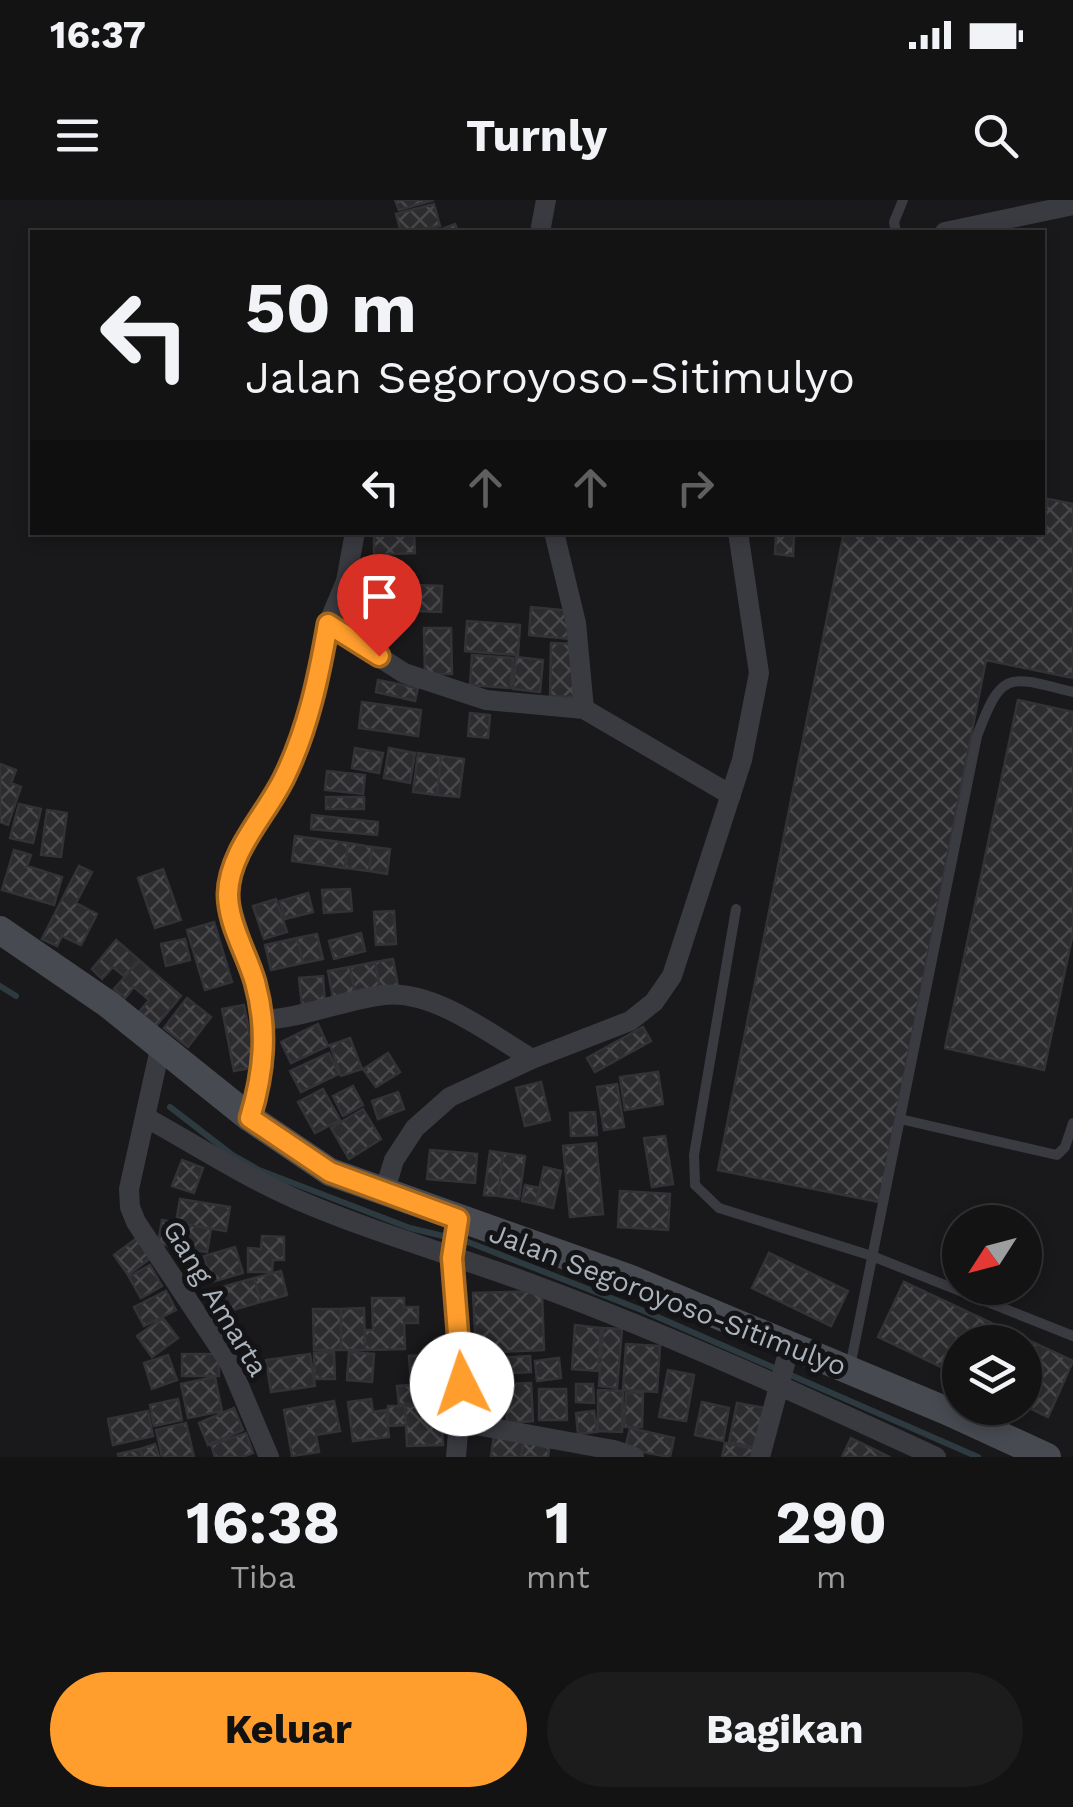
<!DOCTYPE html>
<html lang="id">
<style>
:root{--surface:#131314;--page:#1c1c1d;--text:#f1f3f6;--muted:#9d9ea0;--line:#323234;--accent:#ff9e2d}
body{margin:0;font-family:"Work Sans",sans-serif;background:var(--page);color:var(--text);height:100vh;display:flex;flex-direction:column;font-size:38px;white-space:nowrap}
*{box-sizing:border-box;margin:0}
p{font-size:32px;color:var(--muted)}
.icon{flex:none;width:55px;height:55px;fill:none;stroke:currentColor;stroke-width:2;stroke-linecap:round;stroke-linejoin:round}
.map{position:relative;height:1257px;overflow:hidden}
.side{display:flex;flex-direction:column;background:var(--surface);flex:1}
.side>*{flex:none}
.banner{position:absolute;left:30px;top:30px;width:1015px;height:305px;border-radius:0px;box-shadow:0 5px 15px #0003,0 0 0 2px var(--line);background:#131314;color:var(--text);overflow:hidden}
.needle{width:65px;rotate:234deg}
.buttons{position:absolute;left:942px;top:1005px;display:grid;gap:20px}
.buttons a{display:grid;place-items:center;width:100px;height:100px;border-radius:50%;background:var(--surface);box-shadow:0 5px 15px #0003,0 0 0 2px var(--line);font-size:50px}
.pin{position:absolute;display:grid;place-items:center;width:85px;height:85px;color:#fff;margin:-102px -42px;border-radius:50% 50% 50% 0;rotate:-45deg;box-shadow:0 0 10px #0007}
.pin .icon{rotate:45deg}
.me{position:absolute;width:110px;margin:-55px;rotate:356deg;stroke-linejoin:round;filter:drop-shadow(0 0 8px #0008)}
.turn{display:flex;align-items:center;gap:35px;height:210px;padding:0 50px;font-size:45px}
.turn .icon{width:130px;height:130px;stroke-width:2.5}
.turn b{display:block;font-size:70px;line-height:85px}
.lanes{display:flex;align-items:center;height:95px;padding:0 50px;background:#0003;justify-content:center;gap:50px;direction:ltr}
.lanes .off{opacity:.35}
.eta{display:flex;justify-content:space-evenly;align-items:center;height:170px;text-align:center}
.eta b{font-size:60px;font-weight:700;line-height:70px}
.cta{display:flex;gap:20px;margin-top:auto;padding:20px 50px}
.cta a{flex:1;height:115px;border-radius:60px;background:var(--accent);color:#111;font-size:40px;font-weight:700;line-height:115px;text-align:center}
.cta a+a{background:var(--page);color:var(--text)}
.status{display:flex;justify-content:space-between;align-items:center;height:70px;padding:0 50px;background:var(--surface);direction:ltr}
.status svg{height:28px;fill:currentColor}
header{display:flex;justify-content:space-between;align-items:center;height:130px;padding:0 50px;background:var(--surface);font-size:45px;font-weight:700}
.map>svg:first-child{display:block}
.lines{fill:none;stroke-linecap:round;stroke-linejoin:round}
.stream{stroke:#2d3b41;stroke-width:6}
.building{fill:url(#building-cross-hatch);stroke:#333337;stroke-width:2.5}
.service{stroke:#393b41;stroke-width:10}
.minor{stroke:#393b41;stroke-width:20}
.secondary{stroke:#474b51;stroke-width:28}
.route-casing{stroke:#a6671d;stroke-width:25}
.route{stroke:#ff9e2d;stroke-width:18}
.labels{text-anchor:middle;stroke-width:10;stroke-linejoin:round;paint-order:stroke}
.street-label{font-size:28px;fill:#aab2bc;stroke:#141416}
</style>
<div class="status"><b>16:37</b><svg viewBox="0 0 49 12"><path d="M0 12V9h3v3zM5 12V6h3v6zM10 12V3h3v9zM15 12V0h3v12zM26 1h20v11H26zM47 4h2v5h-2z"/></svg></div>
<header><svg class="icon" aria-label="menu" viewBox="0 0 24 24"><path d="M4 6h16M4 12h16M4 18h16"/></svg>Turnly<svg class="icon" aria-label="search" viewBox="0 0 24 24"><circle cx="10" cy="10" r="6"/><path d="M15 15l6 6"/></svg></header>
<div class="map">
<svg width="1073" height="1257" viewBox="0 0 1073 1257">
<defs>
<pattern id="building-cross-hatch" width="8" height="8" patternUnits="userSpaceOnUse" patternTransform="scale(2.5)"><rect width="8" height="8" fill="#2c2c2f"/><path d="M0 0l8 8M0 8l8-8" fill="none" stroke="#48484b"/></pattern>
</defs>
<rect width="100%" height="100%" fill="#19191b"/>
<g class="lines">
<path class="stream" d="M0,786l16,10
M170,907l61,47 28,16 151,58 58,14 176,69 334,146"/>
</g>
<path class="building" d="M395,0h39l-35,10z
M434,4l6,22 -39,6 -5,-18z
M455,24l3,8h-24z
M1048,299l25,5v174l-87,-18 -107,542 -161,-32 126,-638h198v-20l3,1z
M374,332h40l1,21 -41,2z
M776,334l18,2 -1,20 -18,-2z
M373,366l36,4 -7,54 -35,-5z
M415,385l27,1 -1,26 -26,-1z
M531,407l42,4 -3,28 -41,-4z
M467,421l53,4 -2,30 -53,-4z
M424,428h27l1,46h-27z
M551,443l25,1 -1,53 -25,-1z
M472,455l41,3 -2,30 -41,-3z
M516,457l27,3 -3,32 -27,-3z
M378,480l40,8 -3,13 -39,-9z
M1018,500l55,12v221l-29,137 -99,-22z
M362,502l59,8 -3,26 -59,-8z
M470,513l20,2 -2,23 -20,-2z
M355,548l28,5 -4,20 -27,-5z
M389,548l26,5 -5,30 -26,-5z
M418,553l23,3 -4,39 -24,-3z
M441,556l23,3 -5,38 -22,-2z
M0,564l16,6 -5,13 10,4 -13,38 -8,-3z
M327,571l38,4 -2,19 -38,-4z
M326,597h38v12h-38z
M19,604l22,5 -8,34 -23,-5z
M47,610l20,3 -6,44 -20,-2z
M312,615l66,7 -1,13 -66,-6z
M295,636l53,7 -3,25 -53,-7z
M348,643l24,4 -3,24 -24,-3z
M372,647l18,2 -3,25 -18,-3z
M14,650l17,5 -4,11 35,11 -8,28 -52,-15z
M79,666l13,6 -16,31 21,11 -16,31 -19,-9 -5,10 -15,-7z
M163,669l18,51 -26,8 -17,-50z
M350,689l2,22 -28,2 -2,-23z
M308,693l5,19 -28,7 -5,-18z
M276,699l11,33 -23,7 -11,-33z
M394,711l2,33 -20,1 -2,-33z
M214,722l18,60 -27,8 -18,-60z
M361,733l4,18 -31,8 -5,-18z
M317,734l6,25 -20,4 -6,-25z
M297,738l6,25 -32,7 -6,-25z
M185,739l5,21 -24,6 -5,-22z
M116,740l23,20 -14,17 -12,-10 -11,12 -10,-10z
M393,759l5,27 -18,3 -5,-27z
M139,760l42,36 -25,30 -17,-14 10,-12 -15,-13 -9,11 -11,-9z
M375,762l5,27 -25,5 -5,-27z
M350,767l5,27 -22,4 -5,-27z
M323,776l2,28 -23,2 -3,-28z
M187,798l24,19 -23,30 -24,-19z
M244,805l12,62 -22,4 -12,-62z
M318,824l10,22 -37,17 -10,-21z
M643,827l8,14 -56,31 -8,-14z
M350,838l12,31 -21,7 -11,-31z
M329,853l10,21 -38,18 -11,-21z
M388,853l12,19 -24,15 -13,-18z
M658,872l5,32 -38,6 -5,-33z
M541,882l9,38 -25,6 -9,-38z
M617,884l7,43 -20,3 -7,-43z
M353,886l10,19 -20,11 -10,-20z
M323,889l17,31 -25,13 -17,-31z
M398,892l6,17 -26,10 -6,-18z
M363,909l18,30 -32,20 -18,-31z
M595,912l2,23 -26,1 -1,-23z
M665,936l8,48 -21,3 -8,-49z
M596,943l7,71 -33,3 -7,-71z
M430,950l47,4 -2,29 -48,-4z
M490,951l13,2 -5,43 -14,-1z
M503,953l22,3 -6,43 -21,-3z
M182,960l21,8 -9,25 -22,-7z
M544,967l17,4 -8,37 -17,-4z
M525,985l15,3 -4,16 -14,-3z
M620,991l50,3 -2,36 -50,-3z
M180,999l50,8 -4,24 -50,-8z
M162,1020l49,9 -4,23 -49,-8z
M262,1036l22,1v23h-11l-1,12h-24v-24l13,1z
M137,1038l15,19 -24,18 -14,-20z
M235,1047l8,26 -31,9 -8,-26z
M769,1053l79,38 -17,35 -79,-38z
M150,1065l12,21 -21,12 -12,-21z
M281,1071l6,24 -26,7 -7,-24z
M254,1078l7,24 -43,12 -7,-24z
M904,1082l169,79 -25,56 -23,-11v-64h-65v34l-82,-39z
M166,1091l10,19 -32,16 -10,-19z
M542,1091l2,59 -68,3 -3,-60z
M372,1098h32v9h14v16h-14l1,26 -40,1v-20h8z
M364,1108l1,42h-24v-41z
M313,1109h28v41h-27z
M163,1118l15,20 -26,19 -15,-21z
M575,1125l26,3 -3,43 -26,-2z
M603,1128l19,1 -5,59 -18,-2z
M626,1144l34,2 -3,46 -34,-2z
M334,1152l1,27h-20l-1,-26z
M349,1152l25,2 -2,28 -25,-2z
M182,1154h37v22h-37z
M310,1154l5,32 -44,6 -5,-32z
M438,1154l4,47 -43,4 -2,-19 14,-1 -2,-29z
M168,1155l9,25 -25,9 -8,-26z
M530,1156l1,16 -52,3 -1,-16z
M559,1158l2,20 -24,3 -2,-20z
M668,1170l26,5 -8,46 -27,-4z
M215,1177l7,34 -34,7 -7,-34z
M531,1183l2,38 -26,2 -2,-39z
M476,1184l23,1 -2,32 -22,-2z
M576,1184h17l1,19 -18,-1z
M539,1189h27l1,31h-28z
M598,1190l25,1 -1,41 -24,-1z
M626,1193h17l-1,34h-18z
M178,1199l4,21 -28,6 -4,-21z
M371,1199l2,13 13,-2 3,27 -36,4 -5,-39z
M334,1201l6,30 -24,4 3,17 -27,4 -8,-46z
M702,1202l27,6 -6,33 -28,-6z
M737,1203l28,5 -7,40 -29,-6z
M441,1205l2,40 -36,1 -2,-40z
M388,1206h17l1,19 -18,1z
M234,1208l9,22 -35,15 -9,-22z
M148,1211l5,25 -40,9 -5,-26z
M594,1211l3,21 -19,2 -2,-21z
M186,1223l8,34h-32l-6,-27z
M630,1228l44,10 -4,19 -45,-8z
M246,1233l7,20 -11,4h-27l-4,-12z
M494,1235l30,4 -3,18h-30z
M851,1238l39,19h-48z
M524,1239l26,4 -2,14h-27z
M725,1243l30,6 -1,8h-32z
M155,1244l4,13h-16l-3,-8z
M140,1249l3,8h-24l-1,-3z"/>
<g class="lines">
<path class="service" d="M896,32l-2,-10 9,-22
M736,709l-42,246 1,30 24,23 153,48 201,80
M900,919l157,36 8,-8 8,-24
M850,1167l127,-631c25,-67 31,-60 96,-44"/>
<path class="minor" d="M540,32l6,-32
M945,32l128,-27
M554,332l22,91 8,86
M328,424l76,49 82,27 98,9 147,86
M262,820c43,-2 80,-20 122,-25 49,-6 108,40 148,64
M160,849l-31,140 1,18 6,15 93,140 40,95
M145,917c51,28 100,60 153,83 79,34 162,57 242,87 135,50 266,110 396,170
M250,918l11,-37 4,-31 -10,-66 -27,-88 4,-29 52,-88 18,-44 15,-48 11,-63 18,-43 9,-49
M384,993l10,-33 21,-32 35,-31 82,-38 98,-38 24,-19 18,-26 70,-216 17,-87 -21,-141
M459,1222l155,28 20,7
M456,1257l6,-73 -10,-126 6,-39
M760,1257l30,-112"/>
<path class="secondary" d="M0,730l108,74 142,114 80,54 301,107 316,132 100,46"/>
</g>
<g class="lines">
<defs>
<path id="route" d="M379,456l-51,-32c-9,52 -20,105 -44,154 -18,37 -55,73 -56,116 0,30 19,60 27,88 13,47 9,90 -5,136l80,54 128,47 -6,39 10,126"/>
</defs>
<use href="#route" class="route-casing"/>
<use href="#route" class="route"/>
</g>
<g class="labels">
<g class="street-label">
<text transform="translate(216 1098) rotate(59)" y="10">Gang Amarta</text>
<text transform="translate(668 1099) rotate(21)" y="10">Jalan Segoroyoso-Sitimulyo</text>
</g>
</g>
</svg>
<div class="buttons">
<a><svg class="needle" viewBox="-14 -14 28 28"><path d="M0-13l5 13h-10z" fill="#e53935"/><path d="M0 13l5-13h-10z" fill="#9d9ea0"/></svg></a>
<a><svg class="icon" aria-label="layers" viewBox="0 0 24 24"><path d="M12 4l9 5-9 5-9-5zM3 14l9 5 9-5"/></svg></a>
</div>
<div class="pin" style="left:379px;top:456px;background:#d93025"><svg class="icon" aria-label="arrive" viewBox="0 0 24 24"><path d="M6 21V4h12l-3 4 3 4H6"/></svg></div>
<svg class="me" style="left:462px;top:1184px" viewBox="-20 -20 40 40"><circle r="19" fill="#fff"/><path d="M0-13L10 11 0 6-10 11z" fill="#ff9e2d"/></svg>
<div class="banner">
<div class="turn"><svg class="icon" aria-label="left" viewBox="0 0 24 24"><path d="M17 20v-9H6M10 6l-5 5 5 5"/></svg><div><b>50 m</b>Jalan Segoroyoso-Sitimulyo</div></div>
<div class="lanes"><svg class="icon" aria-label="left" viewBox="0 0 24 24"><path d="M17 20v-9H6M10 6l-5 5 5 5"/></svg><svg class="icon off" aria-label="ahead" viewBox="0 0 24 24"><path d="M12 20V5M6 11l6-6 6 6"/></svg><svg class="icon off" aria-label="ahead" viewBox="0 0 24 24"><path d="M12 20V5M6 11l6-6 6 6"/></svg><svg class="icon off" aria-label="right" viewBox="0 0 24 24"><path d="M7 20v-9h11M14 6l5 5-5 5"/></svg></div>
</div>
</div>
<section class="side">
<div class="eta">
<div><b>16:38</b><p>Tiba</p></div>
<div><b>1</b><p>mnt</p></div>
<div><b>290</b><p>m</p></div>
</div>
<div class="cta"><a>Keluar</a><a>Bagikan</a></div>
</section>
